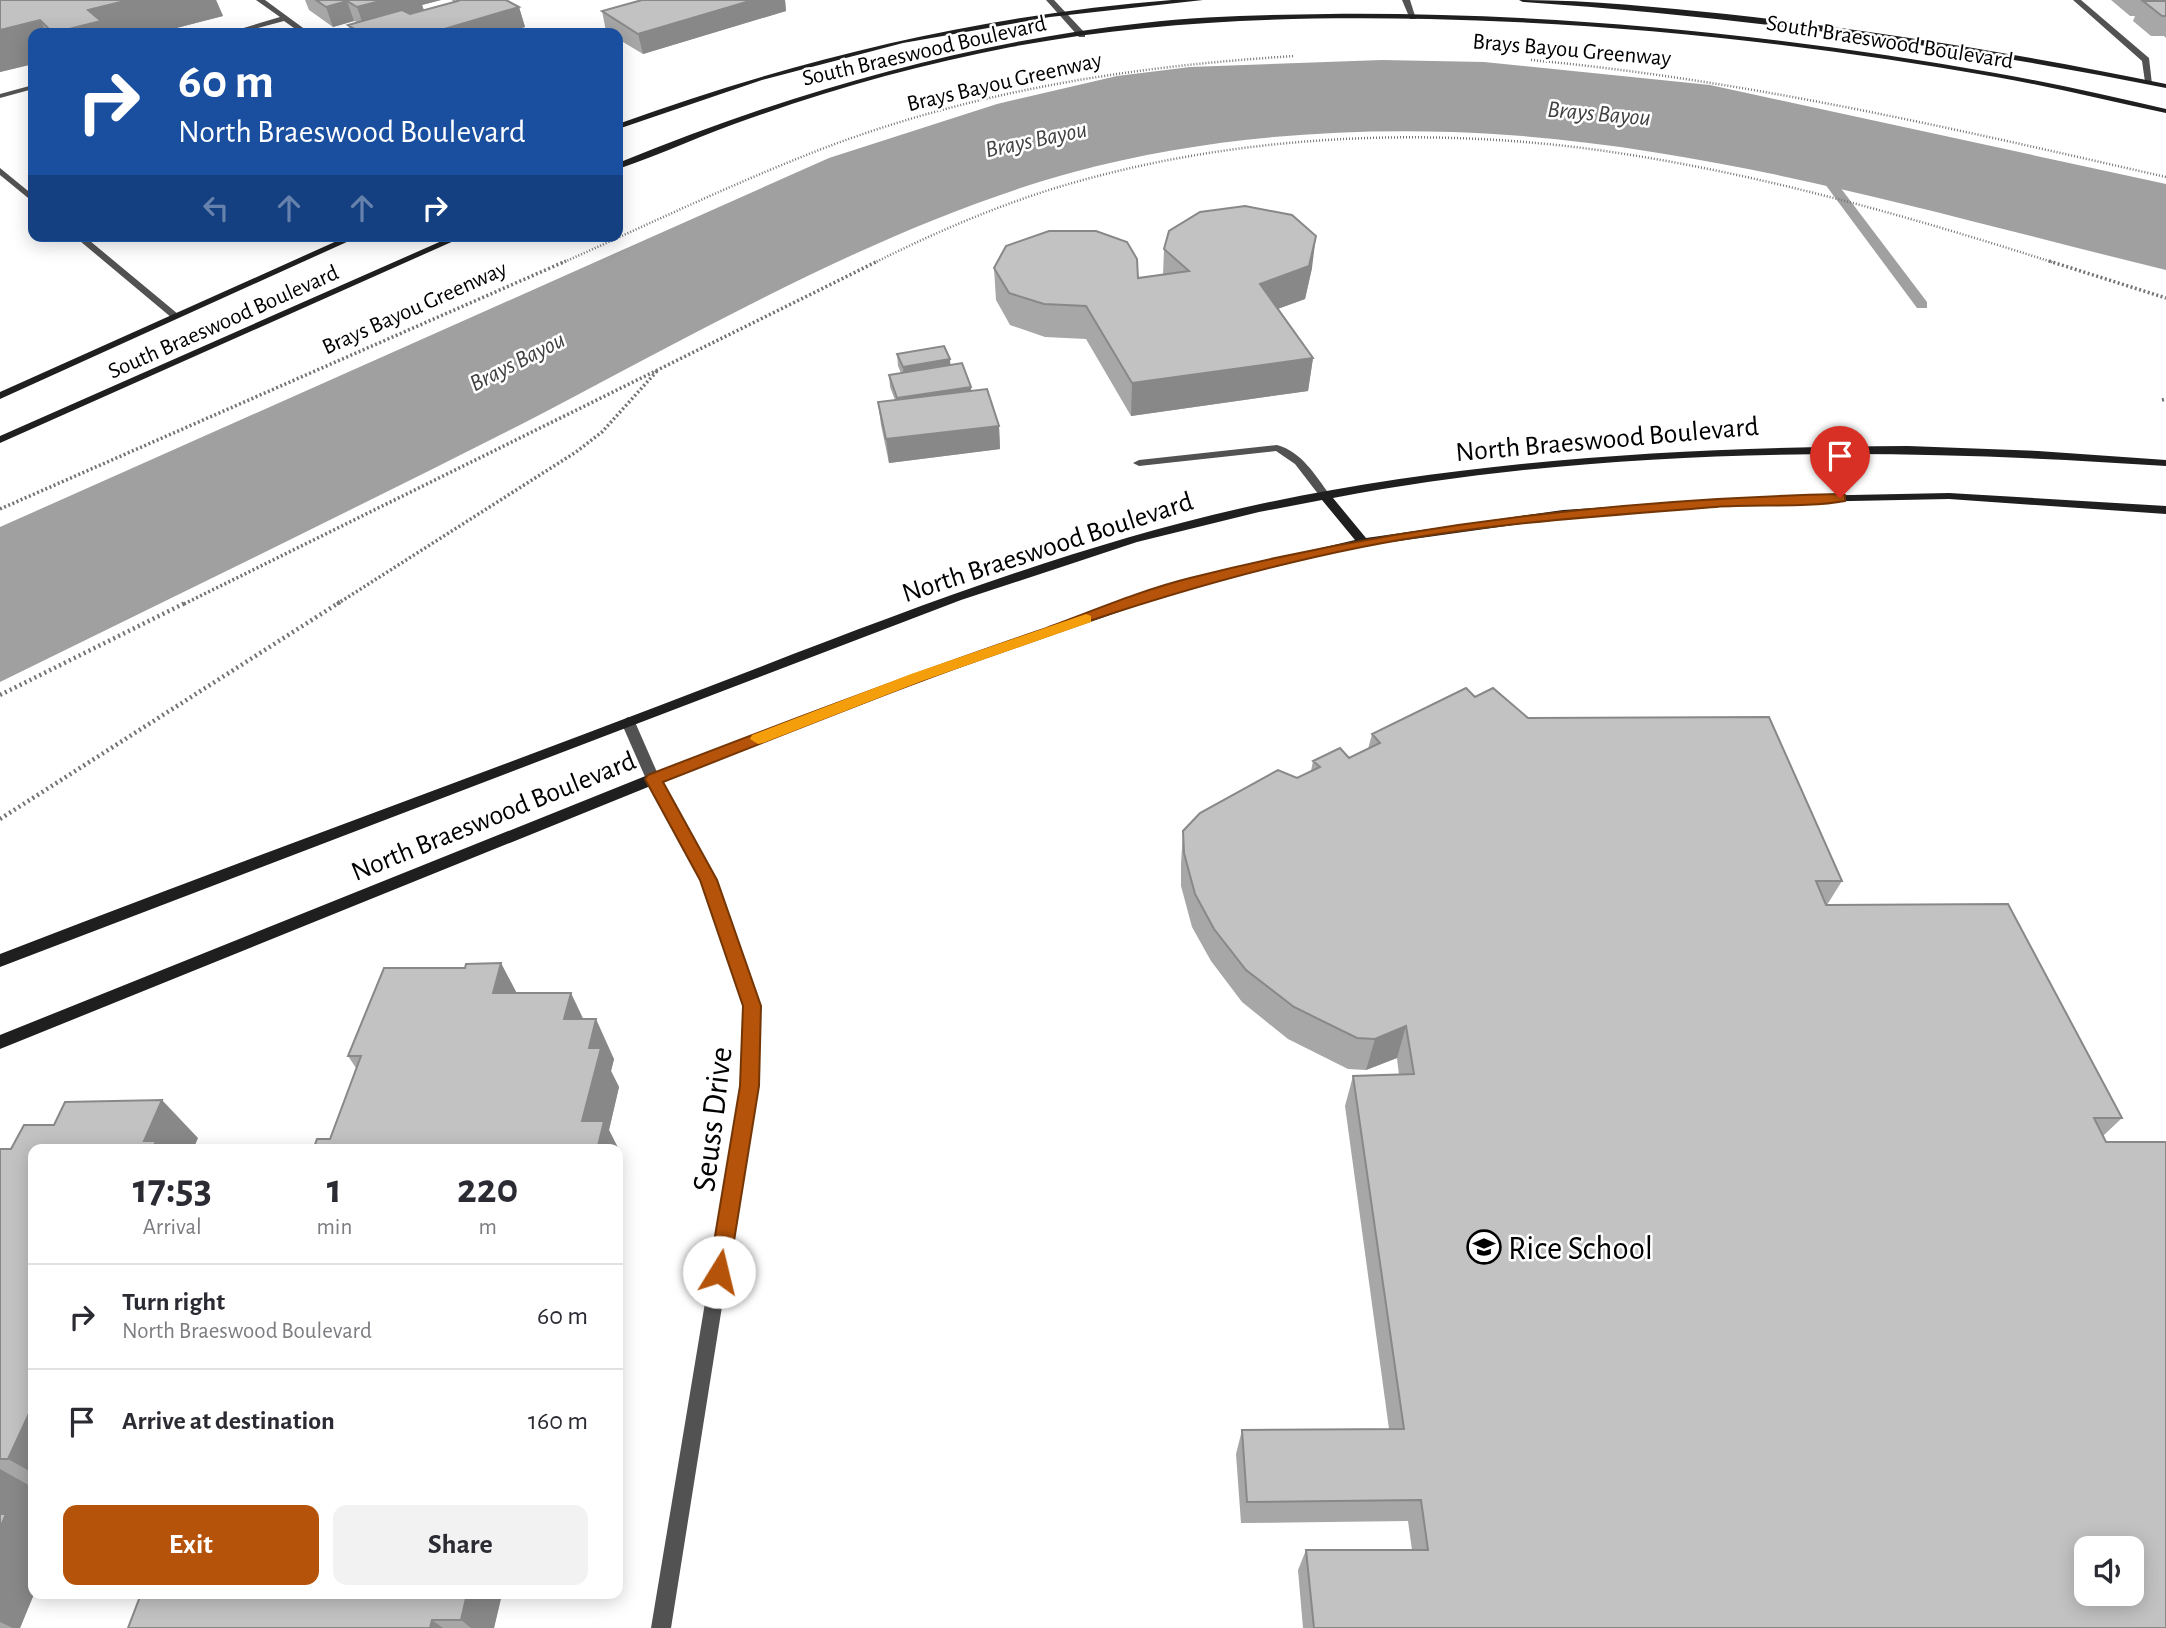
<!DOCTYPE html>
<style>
:root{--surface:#fff;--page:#f2f2f3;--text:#2b2b33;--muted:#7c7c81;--line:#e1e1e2;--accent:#b45309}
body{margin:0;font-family:"Alegreya Sans",sans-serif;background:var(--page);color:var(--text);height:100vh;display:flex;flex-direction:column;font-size:26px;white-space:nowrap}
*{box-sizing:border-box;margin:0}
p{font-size:23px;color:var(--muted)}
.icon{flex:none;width:38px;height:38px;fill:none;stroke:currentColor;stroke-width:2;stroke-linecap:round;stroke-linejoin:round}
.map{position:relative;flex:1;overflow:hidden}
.drawer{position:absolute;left:28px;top:1144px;width:595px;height:455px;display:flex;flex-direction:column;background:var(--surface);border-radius:14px;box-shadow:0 4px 18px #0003}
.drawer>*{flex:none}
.banner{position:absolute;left:28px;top:28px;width:595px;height:214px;border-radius:14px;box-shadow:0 4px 18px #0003;background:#1a4fa0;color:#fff;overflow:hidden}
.controls{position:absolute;left:2074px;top:1536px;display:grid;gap:14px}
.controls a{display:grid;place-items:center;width:70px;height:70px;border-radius:14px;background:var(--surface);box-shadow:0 4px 18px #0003;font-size:35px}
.pin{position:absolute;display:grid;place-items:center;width:60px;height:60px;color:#fff;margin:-72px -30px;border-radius:50% 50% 50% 0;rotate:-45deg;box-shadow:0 0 7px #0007}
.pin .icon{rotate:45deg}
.me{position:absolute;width:77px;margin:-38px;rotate:9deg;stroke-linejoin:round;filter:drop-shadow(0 0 5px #0008)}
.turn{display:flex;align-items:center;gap:24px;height:147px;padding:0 35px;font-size:32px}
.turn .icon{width:91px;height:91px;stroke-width:2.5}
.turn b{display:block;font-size:49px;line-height:60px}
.lanes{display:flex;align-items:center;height:66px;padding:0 35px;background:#0003;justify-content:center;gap:35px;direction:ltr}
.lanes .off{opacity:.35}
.eta{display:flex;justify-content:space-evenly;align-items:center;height:119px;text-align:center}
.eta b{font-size:42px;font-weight:700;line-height:49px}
.action{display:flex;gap:14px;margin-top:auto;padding:14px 35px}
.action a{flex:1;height:80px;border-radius:14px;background:var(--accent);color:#fff;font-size:28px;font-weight:700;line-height:80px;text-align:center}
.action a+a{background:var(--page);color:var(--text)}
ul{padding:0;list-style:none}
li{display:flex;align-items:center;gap:21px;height:105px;padding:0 35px;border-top:2px solid var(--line)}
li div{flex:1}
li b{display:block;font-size:26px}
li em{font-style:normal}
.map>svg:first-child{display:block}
.water{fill:#a0a0a0}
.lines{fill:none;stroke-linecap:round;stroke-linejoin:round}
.stream{fill:#a0a0a0;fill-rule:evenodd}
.path-far2{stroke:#747474;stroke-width:2.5;stroke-dasharray:1 2;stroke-linecap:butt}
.path-far1{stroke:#747474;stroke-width:3.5;stroke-dasharray:2 2.5;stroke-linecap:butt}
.path{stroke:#747474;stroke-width:4.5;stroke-dasharray:2 3.5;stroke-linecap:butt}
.service{fill:#525252;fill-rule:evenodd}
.minor{fill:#525252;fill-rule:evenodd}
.secondary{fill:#1f1f1f;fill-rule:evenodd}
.wall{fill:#a7a7a7}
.shaded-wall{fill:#888}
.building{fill:#c2c2c2;stroke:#888;stroke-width:2;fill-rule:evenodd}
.route{fill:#b45309;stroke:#753606;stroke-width:2}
.slow{fill:#f59e0b}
.labels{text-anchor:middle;stroke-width:5;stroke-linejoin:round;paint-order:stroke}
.far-street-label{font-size:23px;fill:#000;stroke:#fff}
.far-water-label{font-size:24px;font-style:italic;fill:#414141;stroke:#fff}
.street-label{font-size:28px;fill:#000;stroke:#fff}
.near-street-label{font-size:33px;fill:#000;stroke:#fff}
.near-poi-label{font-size:33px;fill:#000;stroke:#fff;text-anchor:start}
</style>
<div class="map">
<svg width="2166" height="1628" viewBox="0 0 2166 1628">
<rect width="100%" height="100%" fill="#fff"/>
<path class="water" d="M1382,60l102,2 226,23 456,99v86c-234,-57 -471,-130 -713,-138 -125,-4 -258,7 -379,40 -191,52 -380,163 -556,254 -172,87 -345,171 -518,256v-155l829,-369 168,-54 120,-28 73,-9z"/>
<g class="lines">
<path class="stream" d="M1816,166h8l103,136v6h-10l-101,-136z"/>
<path class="path-far2" d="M1531,60c216,20 424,69 635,117
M562,263c85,-38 170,-79 257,-113 153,-59 313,-84 476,-94
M874,263c56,-28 115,-54 175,-73 176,-55 374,-65 556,-39 153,22 303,65 450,112"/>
<path class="path-far1" d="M2049,261l117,37
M2162,400l4,-1
M0,509l566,-248
M184,604l694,-343
M337,604l239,-152 26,-20 56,-62"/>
<path class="path" d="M0,695l187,-93
M0,819l340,-217"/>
<path class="service" d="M256,0h9l45,33h-9l-17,-12 -45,12h-12l53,-16z
M33,85v4l-33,9v-4z
M0,168l33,27v7l-33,-27z
M74,236h10l94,78v4h-6z
M1277,445c25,7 38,30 53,50v4h-8l-27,-35 -19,-13 -137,15 -6,-3 6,-3z"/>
<path class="minor" d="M1046,0h8l31,33v4h-6z
M1402,0h8l6,19h-6z
M2073,0h8l68,58 3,26 -7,-2 -3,-21z
M628,717l7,5 25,57 56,101 44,126 -3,80 -86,542h-20l90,-542 3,-80 -42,-126 -56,-101 -25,-57z"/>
<path class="secondary" d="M1172,0h31l-153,17 -147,26 -141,37 -144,49v-5c179,-65 363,-109 554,-124z
M1519,0c69,0 138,7 207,14 148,16 294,40 440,70v4c-213,-43 -426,-71 -643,-86z
M1328,14c224,-2 447,20 667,59 58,10 114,23 171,36v4c-57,-12 -113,-26 -170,-36 -188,-33 -377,-54 -567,-58 -141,-3 -280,2 -418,28 -89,17 -175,41 -260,71 -45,15 -88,36 -133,51v-6c169,-69 343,-120 525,-140 61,-7 123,-8 185,-9z
M348,236h12l-360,163v-7z
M453,236h12l-465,207v-7z
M1908,446l130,5 128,9v6c-278,-19 -558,-20 -833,32l33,40 197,-28 196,-13 190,-4 217,13v8l-217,-15 -190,4 -196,15 -200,28 -170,40 -271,95 -264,102 -658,266v-14l648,-260 264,-100 274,-95 169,-40 -33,-40 -63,12 -122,30 -176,58 -961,367v-13l78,-30c194,-74 389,-145 583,-219 197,-75 392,-156 599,-201 213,-45 430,-57 648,-58z"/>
</g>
<path class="wall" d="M0,0h216l7,16 -66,17h-124v31l-33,8z
M305,0h136l-19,5 2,5 29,-8 -1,-2h54l13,7 6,20 -19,6h-155l-3,-8 9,-3 -3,-1 -21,6 -24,-17z
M642,0h143l1,11 -143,43 -25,-15v-6h-9l-3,-2 -4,-20z
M2111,0h55v38l-2,-2h-13l-18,-15 2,-5h-5z
M1164,249l148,19 -7,31 -27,10 35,49 -5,33 -177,25 -45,-77 -41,-2 -35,-12 -14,-25 -2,-32 144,10 25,-3z
M897,354l54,11 48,61 1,23 -111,14 -8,-38 -3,-23 17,-2 -5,-13 -1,-12 12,-2 -3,-7z
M1475,697l53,21 314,163 -15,24 295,213 -19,18 63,492h-863l-5,-58 8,-20h106l-4,-29 -167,2 -5,-69 6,-24 147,-1 -44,-323 8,-30 46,-1 -2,-17 -31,12 -18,-1 -60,-30 -46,-37 -31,-41 -19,-34 -11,-41v-22l2,-33 128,-60 2,-10 36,-3 19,-9 4,-15z
M517,993l67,26 30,40 -3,12 8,16 -10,43 14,28 -293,-19 26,-71 -8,-12z
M198,1138l-165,12v337h-1l-3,6 5,101 -14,34h-20v-479z
M502,1594l-8,34h-366z"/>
<path class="shaded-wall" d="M129,0h87l7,16 -66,17h-104l35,-23z
M384,0h57l-19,5 2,6 -60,16 -7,-20z
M753,0h32l1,11 -143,43 -5,-20z
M347,1l7,20 -21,6 -7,-20z
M519,7l6,20 -19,6h-75z
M40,20l7,13h-14v31l-33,8v-42z
M1316,236l-4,32 -7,31 -48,17 3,-32z
M1313,358l-5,33 -177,25 1,-33z
M950,359l1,12 -47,8 -1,-12z
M971,387l1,12 -75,-1z
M999,426l1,23 -111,14 -3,-24z
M501,963l21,40 -29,-10z
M571,993l19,40 -26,-14z
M596,1019l18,40 -3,12 8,16 -10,43 14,28 -5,24v-32h-21l-15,-29 7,-73z
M1406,1026l-9,32 -31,12 9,-31z
M162,1100l36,38 -5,12h-41l-8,-9z
M33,1405v68l-25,-14z
M0,1469l32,18 -3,6 4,2 1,99 -14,34h-7l-13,-6z
M467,1594h35l-8,34h-23l-10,-8z
M432,1620l11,8h-13z"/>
<path class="building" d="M0,0h129l-41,10 13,11 -48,12 -13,-13 -40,10z
M316,0h68l-27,7 -10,-6 -21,6z
M457,0h49l13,7 -88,26h-70l-13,-8 54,-15 8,4 48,-13z
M642,0h111l-115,34 -36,-23z
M2143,1h23v15h-4z
M1245,206l47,9 24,21 -7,30 -49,18 53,74 -181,25 -46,-77 -42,-2 -35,-11 -15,-25 12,-22 43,-15h47l31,11 10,17 1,19 51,-7 -25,-22 5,-18 31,-19z
M944,346l6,13 -47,8 -6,-13z
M962,363l9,24 -74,11 -8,-23z
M987,389l12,37 -113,13 -8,-37z
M1466,688l9,9 18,-9 35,30 241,-1 73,164h-26l10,24 182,-1 114,214h-28l12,24h60v486h-852l-8,-78h122l-7,-50 -174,2 -5,-72 162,-1 -51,-353 61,-2 -8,-48 -31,13 -18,-1 -63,-31 -48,-37 -32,-41 -19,-35 -11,-41 -1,-22 17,-18 78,-43 19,8 23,-11 -7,-6 27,-13 9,10 31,-15 -8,-9zM2086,1549h46v45h-46z
M501,963l-8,30h78l-7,26h32l-7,29h12l-19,73h22l-7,29h-284l4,-11h13l31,-83h-13l36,-88h81l1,-4z
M162,1100l-18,41h12l-4,9h-119v255l-25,54h-8v-310h11l13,-24h30l11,-23z
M0,1514h6l-6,14z
M141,1594h326l-6,26h-29l-2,8h-302z"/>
<path class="route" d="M1840,494l5,1v6c-38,7 -89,3 -129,6 -118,9 -238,17 -354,40 -241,48 -471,146 -699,235l54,98 44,126 -2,80 -30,186 -3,6 -7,3 -7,-3 -3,-6 31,-186 3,-80 -43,-126 -55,-101 3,-4c129,-50 258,-99 390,-144 50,-18 100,-40 152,-53 213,-54 431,-79 650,-84z"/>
<path class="slow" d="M1086,614l5,2v6l-169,59 -159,62 -5,1 -8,-5 2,-4 159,-61z"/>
<defs>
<symbol id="school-ring" viewBox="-11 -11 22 22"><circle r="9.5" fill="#fff" stroke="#000" stroke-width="1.5"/><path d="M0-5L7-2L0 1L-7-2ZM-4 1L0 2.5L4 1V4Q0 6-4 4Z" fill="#000"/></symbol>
</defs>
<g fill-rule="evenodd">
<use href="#school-ring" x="1465" y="1228" width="38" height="38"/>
</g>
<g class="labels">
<g class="far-street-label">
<text transform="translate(1890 41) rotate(9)" y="8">South Braeswood Boulevard</text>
<text transform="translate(1572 49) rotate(5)" y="8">Brays Bayou Greenway</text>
<text transform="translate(924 50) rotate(-13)" y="8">South Braeswood Boulevard</text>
<text transform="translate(1004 81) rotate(-13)" y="8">Brays Bayou Greenway</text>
<text transform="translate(414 307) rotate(-24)" y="8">Brays Bayou Greenway</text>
<text transform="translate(223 321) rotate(-24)" y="8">South Braeswood Boulevard</text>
</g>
<g class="far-water-label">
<text transform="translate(1599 113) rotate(5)" y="8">Brays Bayou</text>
<text transform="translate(1036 139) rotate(-12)" y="8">Brays Bayou</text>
<text transform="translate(517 361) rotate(-27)" y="8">Brays Bayou</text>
</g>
<g class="street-label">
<text transform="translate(1607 438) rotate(-5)" y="10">North Braeswood Boulevard</text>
<text transform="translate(1047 546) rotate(-18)" y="10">North Braeswood Boulevard</text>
<text transform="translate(493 815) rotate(-22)" y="10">North Braeswood Boulevard</text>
</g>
<g class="near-street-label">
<text transform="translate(711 1119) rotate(-83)" y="12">Seuss Drive</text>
</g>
<g class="near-poi-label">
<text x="1508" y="1259">Rice School</text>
</g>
</g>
</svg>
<div class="controls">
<a><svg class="icon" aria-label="sound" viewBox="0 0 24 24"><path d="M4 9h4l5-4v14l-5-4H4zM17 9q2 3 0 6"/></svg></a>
</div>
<div class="pin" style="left:1840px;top:498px;background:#d93025"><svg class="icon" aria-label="arrive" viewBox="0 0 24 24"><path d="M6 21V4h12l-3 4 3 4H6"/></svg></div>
<svg class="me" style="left:719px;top:1272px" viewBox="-20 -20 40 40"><circle r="19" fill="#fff"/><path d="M0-13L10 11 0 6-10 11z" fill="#b45309"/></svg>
<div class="banner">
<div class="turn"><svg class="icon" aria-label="right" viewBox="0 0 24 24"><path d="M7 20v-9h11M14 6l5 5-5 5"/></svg><div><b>60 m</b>North Braeswood Boulevard</div></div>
<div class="lanes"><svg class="icon off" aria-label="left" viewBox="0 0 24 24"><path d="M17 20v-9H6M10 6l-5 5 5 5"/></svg><svg class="icon off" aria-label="ahead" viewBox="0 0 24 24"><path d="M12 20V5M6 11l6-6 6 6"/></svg><svg class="icon off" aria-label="ahead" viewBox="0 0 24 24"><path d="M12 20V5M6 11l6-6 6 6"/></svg><svg class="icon" aria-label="right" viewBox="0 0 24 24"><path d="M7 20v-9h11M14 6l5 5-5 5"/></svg></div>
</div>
<section class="drawer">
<div class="eta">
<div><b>17:53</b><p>Arrival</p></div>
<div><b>1</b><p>min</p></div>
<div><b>220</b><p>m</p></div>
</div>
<ul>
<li><svg class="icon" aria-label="right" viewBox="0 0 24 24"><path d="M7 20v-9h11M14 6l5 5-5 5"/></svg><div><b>Turn right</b><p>North Braeswood Boulevard</p></div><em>60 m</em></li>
<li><svg class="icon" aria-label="arrive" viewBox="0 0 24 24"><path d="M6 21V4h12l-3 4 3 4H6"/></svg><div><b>Arrive at destination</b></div><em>160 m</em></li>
</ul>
<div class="action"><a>Exit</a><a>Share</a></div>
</section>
</div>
